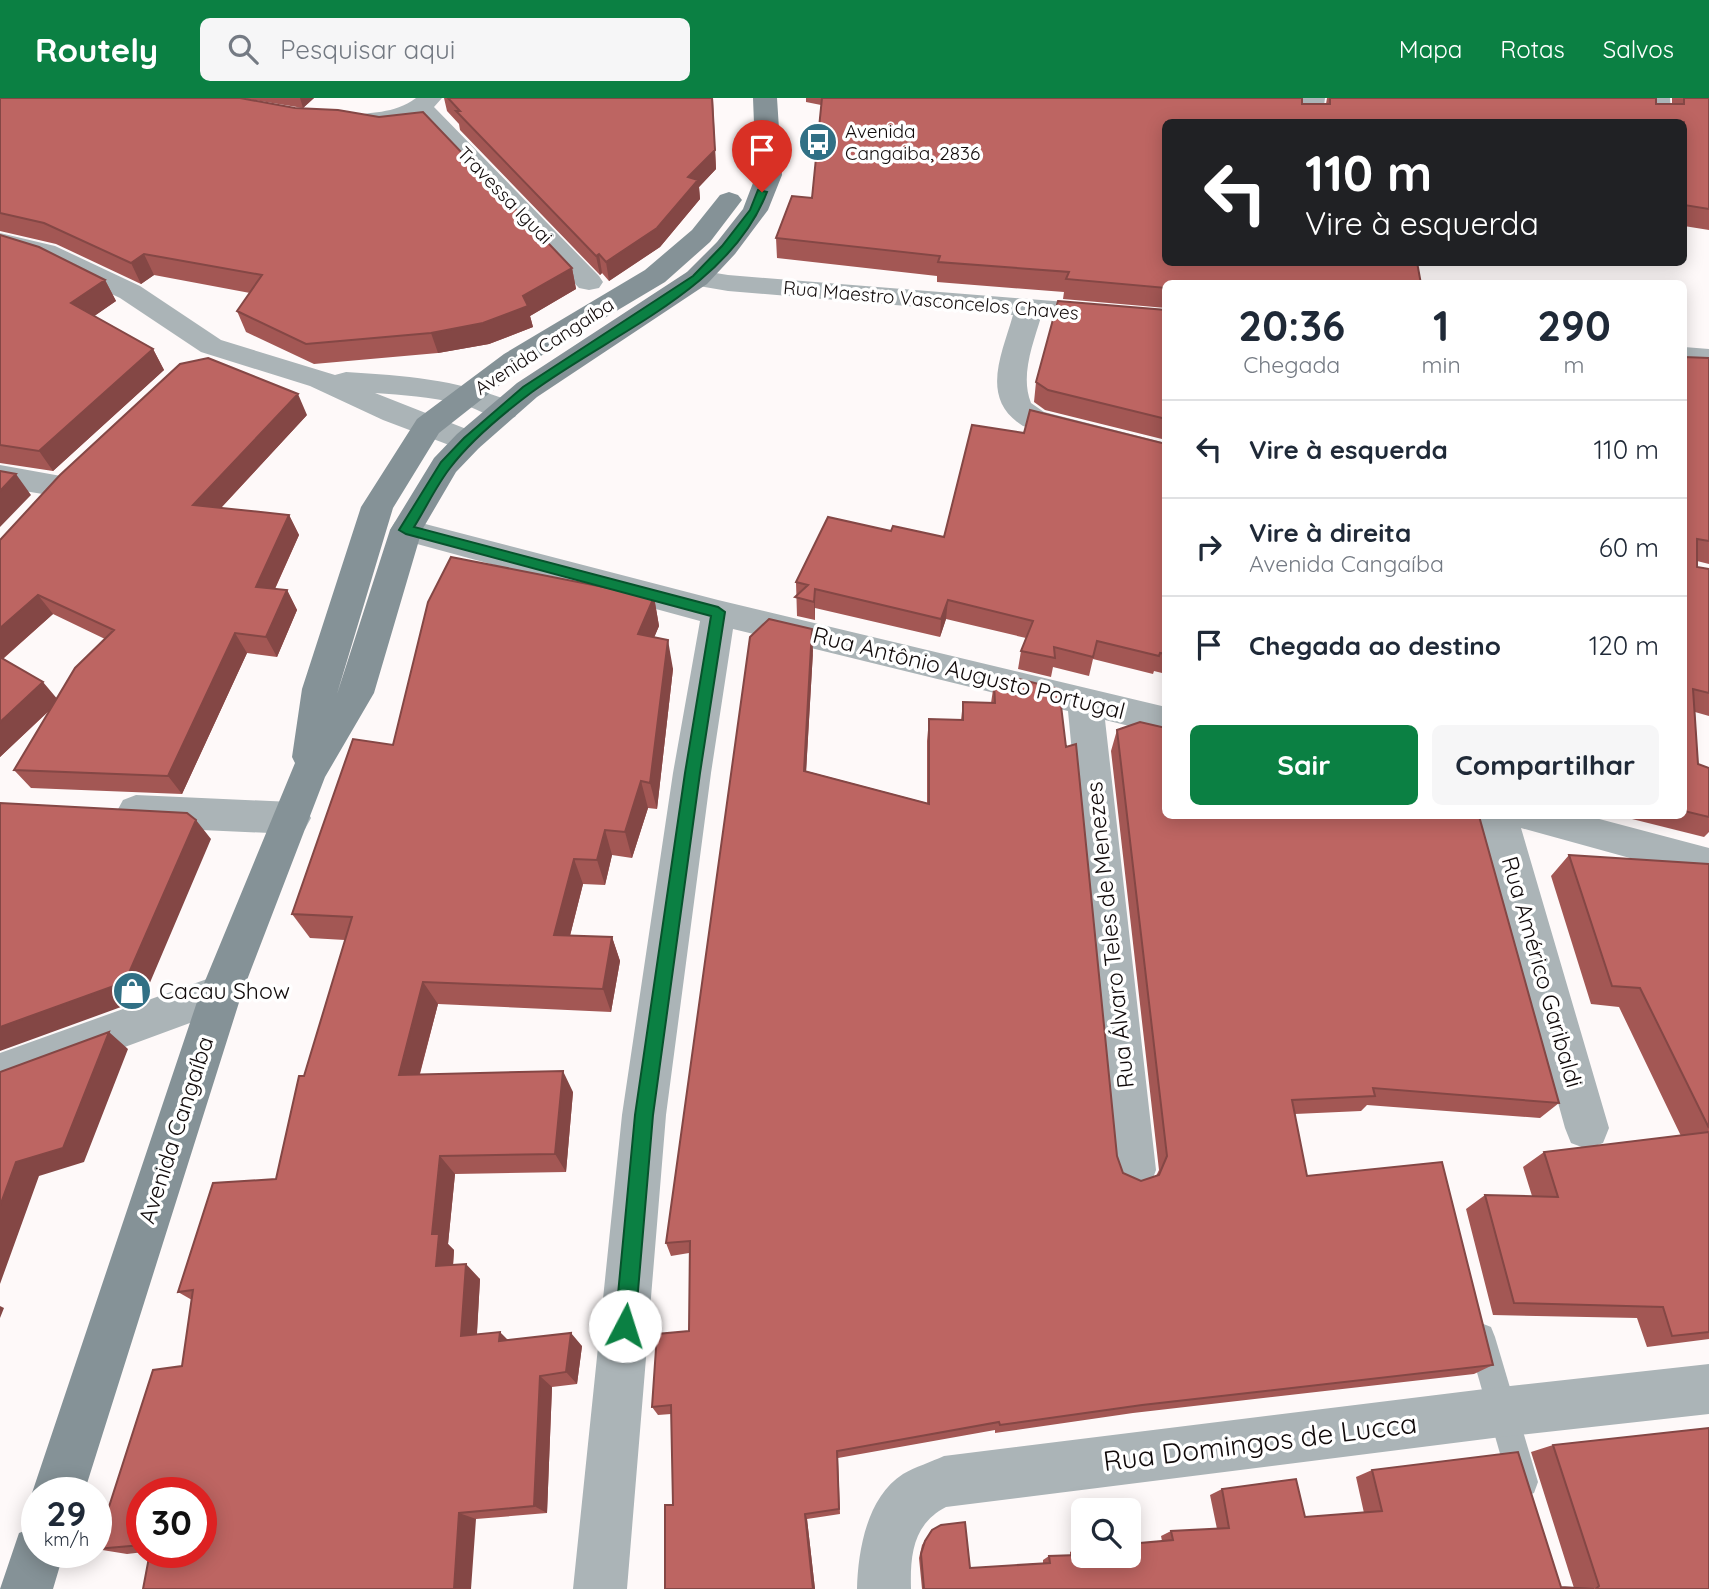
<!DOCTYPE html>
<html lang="pt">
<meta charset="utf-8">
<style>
:root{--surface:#fff;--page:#f6f6f7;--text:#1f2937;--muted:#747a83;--line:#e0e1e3;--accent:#0b8043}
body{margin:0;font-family:Quicksand,sans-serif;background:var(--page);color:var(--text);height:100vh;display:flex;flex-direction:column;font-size:26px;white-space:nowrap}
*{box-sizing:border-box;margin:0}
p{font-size:23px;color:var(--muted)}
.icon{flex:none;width:38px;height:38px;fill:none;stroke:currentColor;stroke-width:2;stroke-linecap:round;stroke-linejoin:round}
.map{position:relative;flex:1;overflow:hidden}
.side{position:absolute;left:1162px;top:182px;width:525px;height:539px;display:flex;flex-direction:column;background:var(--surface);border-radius:10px;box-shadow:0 4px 18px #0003}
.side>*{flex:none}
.hud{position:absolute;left:1162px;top:21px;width:525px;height:147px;border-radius:10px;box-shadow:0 4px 18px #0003;background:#202124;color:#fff;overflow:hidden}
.tools{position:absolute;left:1071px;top:1400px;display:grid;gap:14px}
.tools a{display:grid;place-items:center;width:70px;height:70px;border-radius:10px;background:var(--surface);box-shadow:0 4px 18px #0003;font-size:35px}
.speed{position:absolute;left:21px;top:1379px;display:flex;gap:14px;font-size:35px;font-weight:700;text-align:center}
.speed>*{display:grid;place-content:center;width:91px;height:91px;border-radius:50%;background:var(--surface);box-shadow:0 4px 18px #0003;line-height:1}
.speed small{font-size:18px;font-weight:400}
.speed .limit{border:10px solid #d22;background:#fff;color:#111}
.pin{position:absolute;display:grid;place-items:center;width:60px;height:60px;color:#fff;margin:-72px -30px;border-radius:50% 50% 50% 0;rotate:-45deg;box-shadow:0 0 7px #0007}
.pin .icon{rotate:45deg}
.me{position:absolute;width:77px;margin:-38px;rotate:5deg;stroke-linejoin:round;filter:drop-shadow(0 0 5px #0008)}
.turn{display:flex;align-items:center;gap:24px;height:147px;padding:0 28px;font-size:32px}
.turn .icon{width:91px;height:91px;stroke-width:2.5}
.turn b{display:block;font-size:49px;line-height:60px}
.eta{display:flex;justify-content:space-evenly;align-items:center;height:119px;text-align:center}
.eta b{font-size:42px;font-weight:700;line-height:49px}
.action{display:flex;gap:14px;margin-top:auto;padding:14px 28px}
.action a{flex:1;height:80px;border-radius:10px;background:var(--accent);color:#fff;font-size:28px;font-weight:700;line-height:80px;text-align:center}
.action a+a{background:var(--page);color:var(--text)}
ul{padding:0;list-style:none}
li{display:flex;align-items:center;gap:21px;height:98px;padding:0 28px;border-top:2px solid var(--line)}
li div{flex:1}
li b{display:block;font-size:26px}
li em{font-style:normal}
header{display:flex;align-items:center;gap:42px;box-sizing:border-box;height:98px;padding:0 35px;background:var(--accent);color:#fff}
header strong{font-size:33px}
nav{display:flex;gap:38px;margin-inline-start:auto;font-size:24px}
.search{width:490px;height:63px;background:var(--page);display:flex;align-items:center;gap:18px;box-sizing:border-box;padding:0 24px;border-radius:10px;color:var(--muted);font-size:26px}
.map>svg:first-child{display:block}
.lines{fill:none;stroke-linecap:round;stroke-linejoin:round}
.service{fill:#abb4b7;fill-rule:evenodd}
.minor{fill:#abb4b7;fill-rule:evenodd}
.secondary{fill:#859297;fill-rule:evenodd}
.wall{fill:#a35754;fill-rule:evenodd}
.shaded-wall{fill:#844745}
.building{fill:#bd6562;stroke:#844745;stroke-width:2}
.route{fill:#0b8043;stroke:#07532c;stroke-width:2}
.labels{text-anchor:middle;stroke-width:7;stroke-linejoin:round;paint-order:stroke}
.far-poi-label{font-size:19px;fill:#110a0a;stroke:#fff;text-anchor:start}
.far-street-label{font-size:19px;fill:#110a0a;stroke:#fff}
.street-label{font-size:23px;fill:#110a0a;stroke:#fff}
.poi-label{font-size:23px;fill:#110a0a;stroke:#fff;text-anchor:start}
.near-street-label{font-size:28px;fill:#110a0a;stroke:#fff}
</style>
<header>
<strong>Routely</strong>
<div class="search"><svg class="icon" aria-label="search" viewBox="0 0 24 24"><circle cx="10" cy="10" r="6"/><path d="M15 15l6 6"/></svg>Pesquisar aqui</div>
<nav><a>Mapa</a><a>Rotas</a><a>Salvos</a></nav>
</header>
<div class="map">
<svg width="1709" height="1491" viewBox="0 0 1709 1491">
<rect width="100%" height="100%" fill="#fef9f9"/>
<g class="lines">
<path class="service" d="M1481,1225l10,4 4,10 43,145 -4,11 -11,4 -11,-4 -4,-11 -41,-145 4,-10z"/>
<path class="minor" d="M416,0h26l-8,9 165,169 4,6 -4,6 -10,2 -10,-2 -161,-171c-22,10 -50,16 -73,10l-3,-5 3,-5c26,-6 48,-2 71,-19z
M1301,0h24l-3,24h-24z
M1646,0h24l2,24h-24z
M0,135l55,13 85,40 81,54 114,35 11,-3c63,4 109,7 169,31l4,7 -4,7c-22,6 -37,-10 -58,-14 -27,-6 -54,-8 -82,-10l104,41 4,7 -4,7 -11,3 -11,-3 -74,-28 -73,-34 -109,-34 -81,-54 -83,-40 -37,-9z
M697,172l31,5 438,35v18l-125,-11c-8,27 -21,59 -10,86l13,9 122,31v20l-143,-37c-44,-27 -21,-72 -10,-111l-285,-24 -41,-7 -4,-6 4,-6z
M1684,249l25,2v18l-25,-2z
M0,367l72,13 5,8 -5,8 -11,3 -61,-10z
M406,421l312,81 448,107v28l-61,-15 51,450 -6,16 -16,6 -16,-6 -6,-16 -44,-459 -335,-82 -22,144 -45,342 -39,474h-54l49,-474 51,-342 27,-152 -305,-83 -5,-8 5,-8z
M136,697l156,7 13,5 6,11 -6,11 -13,5 -156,-7 -13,-5 -6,-11 6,-11z
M1479,718h109l121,32v30l-3,1 -185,-51 88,300 -6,15 -16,6 -16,-6 -6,-15z
M221,876l15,6 6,13 -6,13 -236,87v-40z
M1709,1266v50l-208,23 -555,70c-33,17 -36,48 -35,82h-54c1,-39 10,-92 46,-115 12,-7 28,-12 41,-18l557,-69z"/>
<path class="secondary" d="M753,0h24l5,77 -14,35 -33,44 -28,30 -170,113 -58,51 -23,24 -34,58 -48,163 -49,84 -83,216 -158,500h-47v11l-5,-11 168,-500 95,-230 -3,-6 10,-68 59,-182 56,-88 87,-65 141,-84 47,-40 28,-35 9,-3 9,3 4,5 -32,42 -45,40 -141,84 -85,67 -46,75 -56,186 53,-164 44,-72 23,-24 60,-51 170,-111 30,-30 26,-33 13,-34z
M37,1428v26h27l-11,37h-53l19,-56z"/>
</g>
<path class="wall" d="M0,0l303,10 -62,-10h73l-11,10 269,160 4,21 -46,27 3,11 -44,17 -51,9 -124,11 -68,-32 -9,-21 13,-18 -96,-18 -13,9 -85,-40 -56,-13z
M444,0h269l3,71 -17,18 1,12 -40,48 -51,34 -7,-8 -2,2 -140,-145 -1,-6 -12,-13z
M806,0h496v6h24l1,-6h329v6h16v-6h37v132l-25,-4v-104h-518v186l-103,-9 1,-7 -127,-10v-6l-160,-18 -1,-20 36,-40 9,-93 -15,-3z
M0,137l105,45 11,21 -22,15 59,33 11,21 -111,101 -53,-8z
M1166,212v130l-121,-30 -11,-8 2,-20z
M1684,259l25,1v206l-12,-3v6l12,2v147l-14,-4 3,52 11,4v64l-5,5 -84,-21h64z
M307,317l-86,93 68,7 10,20 -24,54 12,1 10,20 -20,47 -30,-4 -65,141 -151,-6 -17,-18 36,-60 -50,47v-217zM53,516l52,25 -49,60 -53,-40z
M1024,335l142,11v230l-12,-3 -1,3 -60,-15 -4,17 -36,-9 -2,10 -33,-8 3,-18 5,-13 -80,-19 -6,18 -125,-29v12l-18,-4 -1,-34 95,-51 53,6z
M654,499l5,29 -5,11 19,32 -16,140 -9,-1 -16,50 -20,-3 -7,30 -22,-1 -13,52 42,1 8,24 -9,51 -173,-8 -18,70 153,18 -7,80 -111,2 -7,70 6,6 -1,15 27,14 -3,55 31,6 74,6 -5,38 -25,3 -5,126 -71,6 -275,33 -59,-59v59h2l-17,2 -31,-5 86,-183 10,-66 -14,-8 98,-113 69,-239 -35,-2 -18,-24 101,-169z
M813,553l-7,120 121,32v-62l2,-22 32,1 2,-18 28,1 3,-20 72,64 51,409 6,17 18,8 15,-5 3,-6 -48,-419 6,-21 442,373 -19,15 -173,-13 -6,6 -66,3 12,62 186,189 -19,9 -341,39 -138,20v-3l-157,28 2,56 -33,5 8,70h-150l8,-84 -2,-91 -13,1 -6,-8 37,-76v-78l-18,3 -5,-13z
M1569,757l140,9v475l-62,8 -10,-29 -144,-3 -27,-106 19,-14 47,1 -9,-29 21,-15 137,-16 -62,-129 -28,-3 -40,-128z
M1553,1347l156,144h-787l-3,-31 3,-13 10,-15 38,38 73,-5v-3l6,-4 21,-1v-3l7,-4 85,-7 -1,-5 10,-5 46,-2 -7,-34 12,-6 83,28 59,-4 -8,-36 16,-7 189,117 13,1 -43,-136z"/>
<path class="shaded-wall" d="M300,0h14l-11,10z
M712,0l4,71 -17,18 1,12 -40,48 -51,34 -3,-19 82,-85z
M144,156l10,21 -13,9 -10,-21z
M599,156l3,19 -2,2 -4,-19z
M572,170l4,21 -46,27 3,11 -44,17 -51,9 -7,-20 92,-37z
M105,182l11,21 -33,23 -12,-21z
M153,251l11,21 -111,101 -14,-20z
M298,296l9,21 -102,110 -12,-20z
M16,376l15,21 -31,32v-36z
M289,417l10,20 -32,71 -11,-19z
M815,491v31l-1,-18z
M287,492l10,20 -20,47 -11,-20z
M38,497l15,19 -53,47v-33z
M654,499l5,29 -15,36 -6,-28z
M948,502l-2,19 -6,18 1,-18z
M812,531l1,22 -8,140 -1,-20z
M235,535l12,20 -65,141 -14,-18z
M668,542l5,29 -16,140 -7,-26z
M43,584l16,19 -59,56v-35z
M641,683l7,27 -16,50 -7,-26z
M196,722l15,19 -68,160 -143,52v-24z
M605,732l7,25 -7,30 -8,-25z
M574,761l9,25 -19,75 -10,-24z
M612,839l8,24 -9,51 -8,-23z
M423,884l15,22 -24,91 -15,-20z
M109,934l19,17 -44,113 -45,14 -39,108v-78l16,-44z
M563,973l10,21 -7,80 -11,-18z
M440,1058l15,18 -7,70 6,6 -2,31 -16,-15 -4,-32z
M466,1166l14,15 -4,69 -15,-12z
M0,1208l4,2 -4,10z
M500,1234l13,13 -14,-4z
M571,1235l11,13 -5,38 -11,-12z
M540,1278l12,11 -5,126 -13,-7z
M459,1415l17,6 -5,70h-17z
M805,1416l2,5 8,70h-2z"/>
<path class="building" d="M0,0h240l55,10 43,2 41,7 44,-5 149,156 -49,28 5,10 -45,17 -52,10 -125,11 -69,-33 25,-36 -118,-21 -13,9 -87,-40 -44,-10z
M448,0h264l3,52 -27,27 10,3 -41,48 -51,34 -7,-8 -3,2 -140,-145h4z
M822,0h480v6h28v-6h326v6h28v-6h25v111l-25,-4v-83h-518v140h251l4,22h-255v4l-100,-9 3,-7 -131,-10 2,-6 -164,-18 16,-42 20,2z
M0,137l39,12 66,33 -34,23 82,46 -114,102 -39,-6z
M1058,203l108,9v109l-118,-29 -12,-8z
M1684,259l25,1v183l-12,-2v28l12,2v124l-16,-4 5,75 11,4v49l-25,-6z
M208,260l90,36 -105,111 96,10 -33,72 31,3 -21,47 -31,-4 -67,143 -154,-6 61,-102 39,-38 -76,-35 -38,33v-88l60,-65 120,-111z
M1030,312l136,34v210l-6,-1 -1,3 -62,-15 -4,16 -39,-10 1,11 -34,-7 12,-30 -85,-21 -7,19 -126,-30 -1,13 -19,-5 13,-12 -12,-3 32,-65 63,14 2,-5 51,11 28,-112 52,8z
M0,373l16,3 -16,17z
M451,459l203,40 -16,37 30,6 -18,143 -9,-2 -16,51 -20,-2 -8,30 -23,-1 -20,76 58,2 -9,52 -180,-7 -24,93 164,-4 -8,83 -115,2 -8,78h7l-3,32 30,-2 -5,72 39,-4 -1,9 72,-8 -5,39 -26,4 -6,130 -75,7 -5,76h-311l7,-37h51v-59h-59v52l-46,4v-2l57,-177 29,-4 11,-76 -15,2 35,-109 63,-4 23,-103h5l48,-159 -60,-3 61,-175 40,6 35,-143z
M769,521l43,10 -8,142 125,33v-85l34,1v-18l32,1 -1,-20 13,3 4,-9 48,12 7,58 10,-3 41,412 6,17 18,8 18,-6 8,-19 -50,-426 23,-8 26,6v88h313l80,287 -186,-15 2,8 -83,4 15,76 135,-14 51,203 -351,40 -142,20 -1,-3 -162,29 2,58 -34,5 8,75h-148v-84h8l-2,-100 -19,2 5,-73 32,-3 1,-90 -24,2 84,-606z
M0,559l43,25 -43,40z
M0,705l187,10 9,7 -71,162 -125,45z
M1569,757l140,9v264l-69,-140 -28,-2z
M109,934l-46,116 -47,14 -16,44v-134z
M1709,1034v200l-37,4 -9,-29 -149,-4 -29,-108 73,2 -14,-45z
M1709,1330v161h-113l3,-3 -46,-141z
M1518,1354l43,135 33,2h-670l-3,-35 4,-13 7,-11 9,-5 24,-3 5,46 80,-5 -1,-7 29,-1 -1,-7h6v8h46v-12l44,-4 -2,-9 58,-3 -7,-39 74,-10 9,38 77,-6 -10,-41z"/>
<path class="route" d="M758,92l9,2c-37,97 -157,142 -235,200 -28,21 -61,48 -82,76 -14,18 -24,40 -36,59l304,80 7,5 -25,161 -47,342 -18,211 -3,7 -7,3 -7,-3 -3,-7 20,-211 50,-342 26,-157 -305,-82 -7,-4 42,-68 23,-24 59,-51 170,-111 29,-30 28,-36z"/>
<defs>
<symbol id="bus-disc" viewBox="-11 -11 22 22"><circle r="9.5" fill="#317085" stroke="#fff"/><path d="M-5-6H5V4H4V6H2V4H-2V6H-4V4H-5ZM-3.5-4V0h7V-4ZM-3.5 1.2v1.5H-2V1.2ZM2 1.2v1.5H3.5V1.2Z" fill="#fff"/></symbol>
<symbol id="shop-disc" viewBox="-11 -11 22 22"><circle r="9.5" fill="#317085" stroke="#fff"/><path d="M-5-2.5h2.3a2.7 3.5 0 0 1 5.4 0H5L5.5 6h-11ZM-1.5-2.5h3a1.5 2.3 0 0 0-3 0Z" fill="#fff"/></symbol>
</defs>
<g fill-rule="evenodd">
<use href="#bus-disc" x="796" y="22" width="44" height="44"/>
<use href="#shop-disc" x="110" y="871" width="44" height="44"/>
</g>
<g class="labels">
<g class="far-poi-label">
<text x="845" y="40">Avenida<tspan x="845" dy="22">Cangaiba, 2836</tspan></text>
</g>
<g class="far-street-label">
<text transform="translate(505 97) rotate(46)" y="7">Travessa Iguai</text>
<text transform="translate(931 202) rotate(5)" y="7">Rua Maestro Vasconcelos Chaves</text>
<text transform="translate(544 248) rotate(-33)" y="7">Avenida Cangaíba</text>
</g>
<g class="street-label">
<text transform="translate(969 575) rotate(14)" y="8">Rua Antônio Augusto Portugal</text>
<text transform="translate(1110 837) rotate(-96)" y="8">Rua Álvaro Teles de Menezes</text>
<text transform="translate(1542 874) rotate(74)" y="8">Rua Américo Garibaldi</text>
<text transform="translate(176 1032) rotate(-72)" y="8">Avenida Cangaíba</text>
</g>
<g class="poi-label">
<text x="159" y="901">Cacau Show</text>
</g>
<g class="near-street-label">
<text transform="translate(1260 1344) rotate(-7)" y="10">Rua Domingos de Lucca</text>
</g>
</g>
</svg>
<div class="tools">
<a><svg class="icon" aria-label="search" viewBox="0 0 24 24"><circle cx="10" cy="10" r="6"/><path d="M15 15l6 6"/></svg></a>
</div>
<div class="speed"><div>29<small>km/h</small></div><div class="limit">30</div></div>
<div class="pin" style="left:762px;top:94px;background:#d93025"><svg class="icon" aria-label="arrive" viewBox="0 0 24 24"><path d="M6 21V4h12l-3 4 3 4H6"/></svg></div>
<svg class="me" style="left:625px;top:1228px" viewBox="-20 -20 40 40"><circle r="19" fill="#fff"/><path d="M0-13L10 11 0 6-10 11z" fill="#0b8043"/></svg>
<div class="hud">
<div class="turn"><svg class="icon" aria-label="left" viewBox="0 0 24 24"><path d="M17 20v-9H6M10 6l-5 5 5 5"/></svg><div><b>110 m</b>Vire à esquerda</div></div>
</div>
<section class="side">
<div class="eta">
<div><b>20:36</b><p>Chegada</p></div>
<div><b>1</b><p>min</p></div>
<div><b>290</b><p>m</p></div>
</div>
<ul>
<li><svg class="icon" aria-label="left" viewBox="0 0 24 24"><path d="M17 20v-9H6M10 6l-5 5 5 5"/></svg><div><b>Vire à esquerda</b></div><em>110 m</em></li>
<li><svg class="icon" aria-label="right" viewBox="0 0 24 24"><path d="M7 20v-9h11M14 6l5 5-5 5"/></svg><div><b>Vire à direita</b><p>Avenida Cangaíba</p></div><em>60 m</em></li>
<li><svg class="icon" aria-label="arrive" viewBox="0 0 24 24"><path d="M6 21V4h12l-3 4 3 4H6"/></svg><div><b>Chegada ao destino</b></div><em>120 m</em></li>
</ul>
<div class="action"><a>Sair</a><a>Compartilhar</a></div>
</section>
</div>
